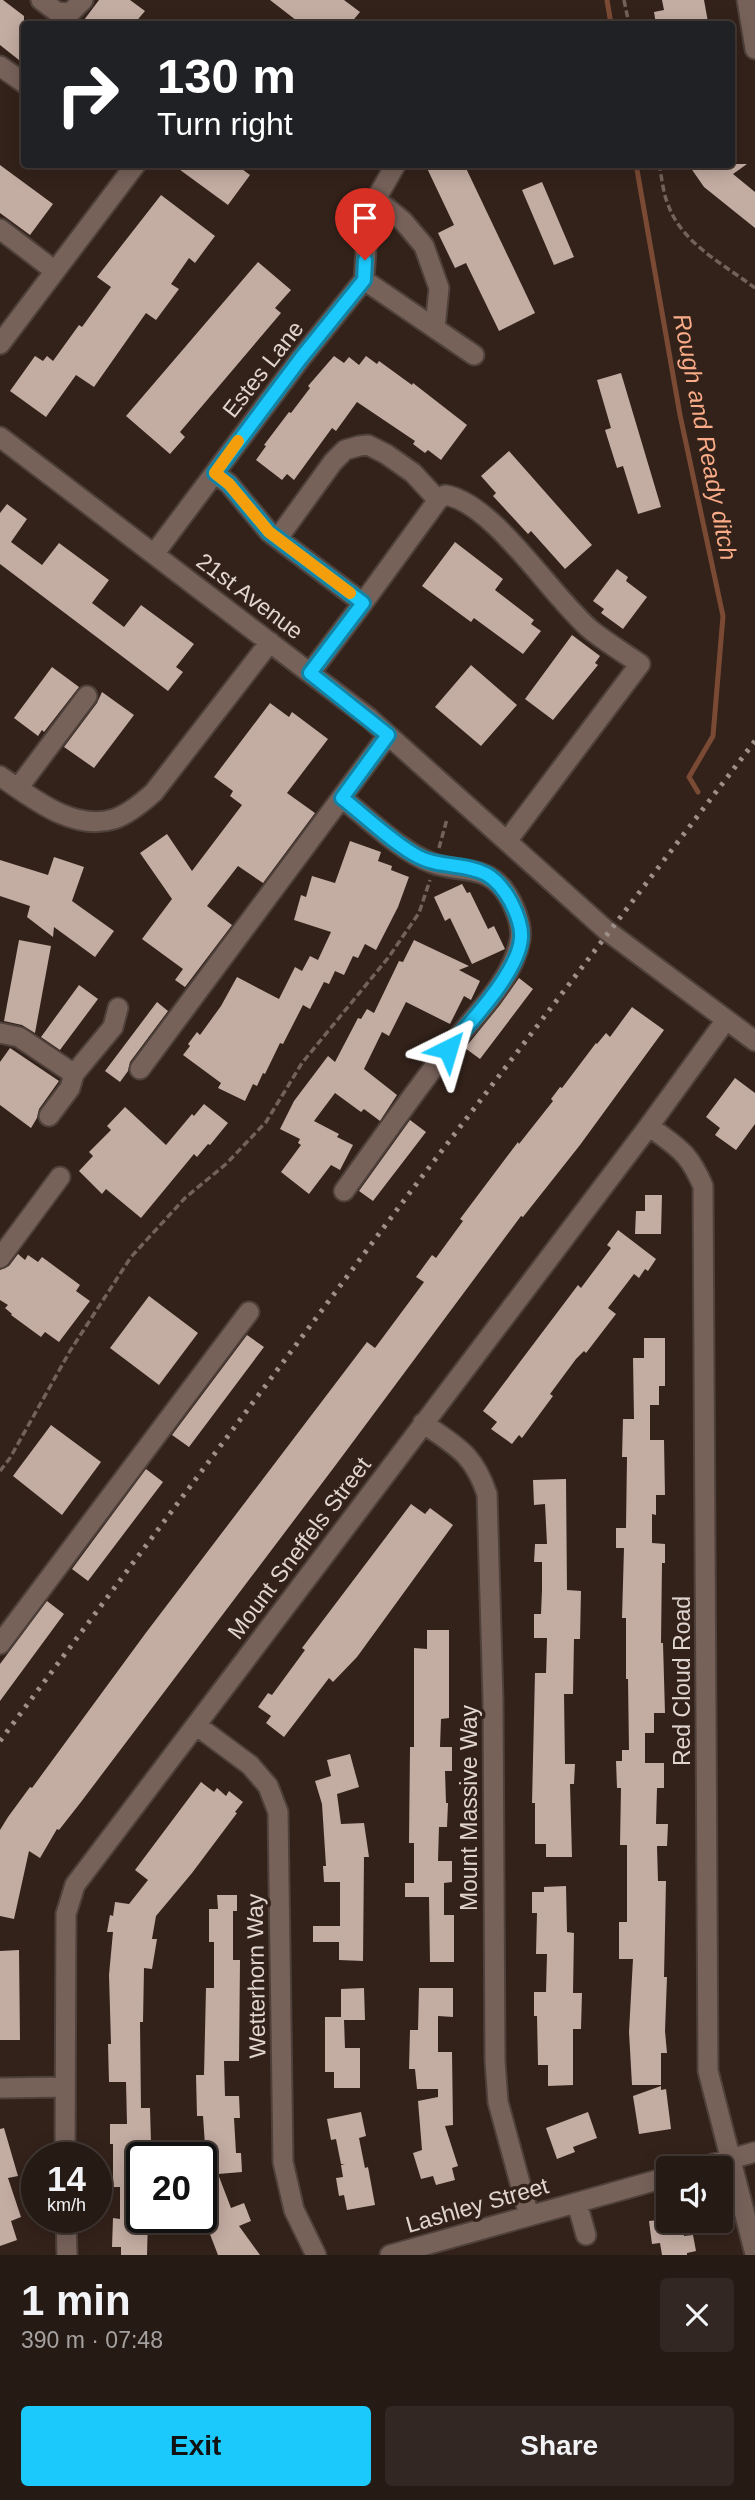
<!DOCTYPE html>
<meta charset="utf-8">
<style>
:root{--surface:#261a14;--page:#322722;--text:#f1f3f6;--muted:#a4a1a0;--line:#423834;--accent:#1bc9fc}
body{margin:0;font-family:Helvetica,sans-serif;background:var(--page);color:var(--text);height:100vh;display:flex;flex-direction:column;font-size:26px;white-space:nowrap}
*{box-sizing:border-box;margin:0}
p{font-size:23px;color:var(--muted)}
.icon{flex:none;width:38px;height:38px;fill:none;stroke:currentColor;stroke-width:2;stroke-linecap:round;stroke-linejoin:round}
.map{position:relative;height:2255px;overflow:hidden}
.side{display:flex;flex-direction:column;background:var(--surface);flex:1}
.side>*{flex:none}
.top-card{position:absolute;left:21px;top:21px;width:714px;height:147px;border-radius:7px;box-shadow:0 4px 18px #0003,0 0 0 2px var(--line);background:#202124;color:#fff;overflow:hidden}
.controls{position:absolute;left:656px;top:2156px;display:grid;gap:14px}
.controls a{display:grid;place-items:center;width:77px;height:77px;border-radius:7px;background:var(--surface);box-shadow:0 4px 18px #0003,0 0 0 2px var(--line);font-size:35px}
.speed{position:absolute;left:21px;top:2142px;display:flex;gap:14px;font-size:35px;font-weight:700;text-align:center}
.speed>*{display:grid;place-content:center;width:91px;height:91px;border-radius:50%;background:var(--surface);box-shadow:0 4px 18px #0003,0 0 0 2px var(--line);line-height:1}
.speed small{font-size:18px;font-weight:400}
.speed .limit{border:4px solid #111;border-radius:10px;background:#fff;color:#111}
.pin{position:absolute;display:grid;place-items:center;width:60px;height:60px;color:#fff;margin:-72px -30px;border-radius:50% 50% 50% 0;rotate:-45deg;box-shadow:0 0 7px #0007}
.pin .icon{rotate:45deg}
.me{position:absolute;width:77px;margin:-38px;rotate:40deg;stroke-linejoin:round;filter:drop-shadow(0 0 5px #0008)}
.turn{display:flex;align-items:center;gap:24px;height:147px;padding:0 21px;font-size:32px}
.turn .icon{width:91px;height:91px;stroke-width:2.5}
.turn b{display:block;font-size:49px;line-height:60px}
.round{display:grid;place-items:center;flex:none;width:74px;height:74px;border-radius:7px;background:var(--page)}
.head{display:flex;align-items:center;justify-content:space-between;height:119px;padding:0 21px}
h1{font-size:42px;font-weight:600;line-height:52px}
.button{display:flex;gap:14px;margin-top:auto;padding:14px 21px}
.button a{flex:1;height:80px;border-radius:7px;background:var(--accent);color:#111;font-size:28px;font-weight:600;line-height:80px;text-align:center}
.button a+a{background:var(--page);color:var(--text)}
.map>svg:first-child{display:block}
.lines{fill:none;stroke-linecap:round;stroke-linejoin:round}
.stream{stroke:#7b4a34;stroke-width:5}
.building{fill:#c3aca2}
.minor-casing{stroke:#4e403a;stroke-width:23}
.path{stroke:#71625b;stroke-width:3.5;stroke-dasharray:7 3.5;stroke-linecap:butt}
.minor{stroke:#77625a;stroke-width:19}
.rail{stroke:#9d8f89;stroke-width:5;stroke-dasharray:3.5 7;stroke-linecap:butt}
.route-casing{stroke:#1283a4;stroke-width:18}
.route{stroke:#1bc9fc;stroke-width:12}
.slow{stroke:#f59e0b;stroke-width:12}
.labels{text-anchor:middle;stroke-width:7;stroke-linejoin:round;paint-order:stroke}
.street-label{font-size:23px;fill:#e1d5d0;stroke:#33221a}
.water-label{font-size:24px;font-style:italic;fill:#faab87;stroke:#33221a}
</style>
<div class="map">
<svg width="755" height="2255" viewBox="0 0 755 2255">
<rect width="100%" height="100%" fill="#33221a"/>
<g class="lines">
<path class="stream" d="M607,0l4,24
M636,164l44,251 43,201 -10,120 -24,41 9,15"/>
</g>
<path class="building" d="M0,0h3l21,16v48l-24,-19z
M99,0h31l15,11 -11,13h-53z
M270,0h74l16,12 -10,12h-49z
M662,0h42l4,22 -13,2h-39l-2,-12 10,-2z
M172,164h63l15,11 -22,30z
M425,164h39l71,149 -36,18 -33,-68 -11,5 -17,-35 16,-8z
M688,164h59l-14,10 22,18v36l-51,-41z
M0,165l53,39 -23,31 -30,-22z
M542,182l32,75 -20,8 -32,-75z
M161,195l54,41 -20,27 -6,-5 -18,26 8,5 -23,31 -10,-7 -52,74 -18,-12 -30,42 -36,-26 25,-35 8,5 4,-5 6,5 26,-36 3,2 29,-40 -14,-10z
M258,262l33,28 -16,18 6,5 -101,119 5,5 -15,17 -44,-38z
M334,356l10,7 5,-6 10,8 7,-9 11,8 2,-3 33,24 1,-2 54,42 -26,35 -13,-10 -3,3 -12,-9 2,-3 -58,-39 -21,29 -4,-3 -38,52 -7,-6 -5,6 -26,-20 10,-14 -2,-1 25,-33 2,1 19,-25 -2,-2z
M621,373l40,134 -23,7 -15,-48 -6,2 -12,-38 6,-2 -14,-48z
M509,451l83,94 -27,24 -34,-38 -3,3 -35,-38 3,-3 -15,-17z
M7,504l20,15 -16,23 31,23 17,-22 50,37 -17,23 32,24 17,-22 53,39 -18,23 7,5 -15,19 -168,-127v-51z
M455,542l48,37 -8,11 39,30 -3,4 10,7 -18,23 -49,-36 -3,4 -49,-36z
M617,569l11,8 -2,4 21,16 -24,32 -22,-16 3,-4 -11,-8z
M572,635l28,21 -5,7 3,2 -45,55 -28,-21z
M471,665l46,40 -36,41 -46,-39z
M52,667l27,20 -35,45 -2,-2 -4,6 -24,-18z
M102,692l32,23 -40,53 -30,-21 33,-44z
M270,703l19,14 3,-5 36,27 -41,54 28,20 -52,70 -25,-17 -31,40 25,19 -47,62 -10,-7 8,-11 -41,-30 30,-40 -32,-46 27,-19 25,37 50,-66 -12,-9 3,-5 -19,-14z
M350,841l31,11 -3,9 14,5 -1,4 18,7 -11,30 -22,43 -11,-6 -7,14 -5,-2 -9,19 -9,-4 -6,13 -5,-2 -14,27 -7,-4 -20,39 -3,-1 -15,31 -2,-1 -6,13 -4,-2 -8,17 -27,-13 3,-5 -38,-28 7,-9 -2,-2 9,-12 3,3 21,-29 16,-29 42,22 16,-32 7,4 8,-15 8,4 13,-28 -37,-12 7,-25 5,2 6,-21 23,7z
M54,857l30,10 -12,34 42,30 -19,26 -41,-30 -1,10 -26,-20 3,-11 -30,-10v-36l48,15z
M462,884l5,9 3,-1 18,37 6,-3 11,23 -33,15 -22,-46 -5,3 -11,-24z
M19,940l32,6 -16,87 -13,-8 -18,-4z
M414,940l55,26 -10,4 21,11 -9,19 -7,-4 -14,28 -44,-22 -17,34 -7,-4 -18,37 33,26 -17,26 -16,-12 -3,3 -26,-19 -21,28 25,13 -2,3 16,8 -13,25 -9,-5 -22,29 -28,-22 20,-27 -3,-2 2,-4 -20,-10 14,-28 34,-45 7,6 23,-44 3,1 6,-10 7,4 25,-52 4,1z
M519,978l14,11 -53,70 -15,-11 35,-43z
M79,985l19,14 -38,51 -19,-13z
M157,1002l11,9 -38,51 -2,9 -8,11 -15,-11z
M632,1007l32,23 -84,115 -57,72 -2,-1 -186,250 -254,336 -22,28 -2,-1 -17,29 -11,-7 -15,68 -14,-3v-86l8,-13 22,-30 2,1 113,-154 222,-292 8,6 49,-66 -8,-5 16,-22 4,3 27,-37 -3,-2 58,-77 1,2 34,-43 -2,-2 9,-12 2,1 34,-45 1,1 9,-11 4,4z
M10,1048l49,33 -20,28 -2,9 -6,10 -31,-23v-43z
M735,1078l20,15v31l-19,26 -21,-15 5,-7 -14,-11z
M204,1104l24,19 -18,22 -2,-1 -11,13 -3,-3 -53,64 -35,-29 -4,5 -23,-23 14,-15 -4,-4 22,-22 -4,-4 18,-19 41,38 26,-31 2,2z
M410,1120l16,12 -53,69 -14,-10z
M645,1195h17l-1,39h-26l1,-23h9z
M618,1230l38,29 -8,12 -3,-2 -6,9 -5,-4 -26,34 8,6 -30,39 -2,-2 -8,8 -26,35 3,2 -31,42 -3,-3 -7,9 -21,-15 6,-7 -14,-11 95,-126 3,3 30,-40 -4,-3z
M18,1254l7,6 3,-5 10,7 4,-5 38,28 -4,6 14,10 -31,41 -14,-10 -4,5 -30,-22 1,-1 -7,-6 3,-3 -8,-5v-30l9,-4z
M149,1296l49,37 -39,52 -49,-37z
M247,1335l17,12 -75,100 -17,-12z
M644,1338h21v48h-6v19h-9v35h14l1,55h-9v20l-4,-1v29l13,1v19h-3l-1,80h2l2,70h-11v20h-9v30h19v25h-7l-1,36h12l-1,22h-10l1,35h8l-2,96h3l-2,54 2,22h-6v32h-29l-3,-53 4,-73h-14v-37h8v-77h-7l1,-57h-4l-1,-27h6v-11h7l-1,-71h-2v-61h-4l2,-70h-8v-20h10l1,-71h-5l1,-38h11l-1,-61h11z
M51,1425l50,37 -39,53 -49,-39z
M146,1469l17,13 -75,99 -16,-12z
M566,1479l1,111 14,1 -1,48h-6l-1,55h-9l1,70h10l-1,20h-4l2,73h-26v-13h-11v-41h-3l3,-130h11l1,-35h-13v-24h7l1,-24v-28h-8l1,-18h12l-2,-40 -11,1 -1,-25z
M411,1504l14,10 5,-6 23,17 -96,132 -24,25 -4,-4 -45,59 -18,-14 5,-7 -13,-9 10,-14 4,2 33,-45 -3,-2z
M47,1601l17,13 -64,87v-37z
M427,1630h22v88l-8,1 -1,28h12v24h-7l1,32h2l-1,24h-8l-1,34h14v21l-8,1v32h10v47h-24l-1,-65h-24v-14h9v-40h-5l1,-96h4v-99l13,1z
M350,1754l9,33 -22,7 4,30 23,-1 5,34h-5l-1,104 -24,-1v-18h-26v-16h27v-44h-16l-1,-16h3l-4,-62 -7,-23 16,-5 -4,-16z
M201,1782l13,10 3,-4 9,8 3,-5 14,11 -8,10 2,1 -45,60 -36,43 -4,23h5l-5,30 -8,-1 -1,54h-3l1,86h9l1,35h-9v76h6l-1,36h-26v-8h-9l1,-29 7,1v-32h-7v-43h-3v-20h17l-1,-42h-17l-1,-38h3l-2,-69 4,-43h-6l3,-17 3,1 2,-14 14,2 19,-24 -13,-10z
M566,1886l1,46 7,1 -1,60h9l-1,36h-8v56l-25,1v-21h-10l-1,-49h-3v-24h12l1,-38h-11l1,-41h-5v-21h12v-5z
M217,1895h20v16h-4v49h7l-1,101h-15l1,35h14l1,22h-6l2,35h5l1,19 -24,2 13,34 13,-5 7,18 -12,5 21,29h-42l-17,-44v-19l7,-3 -5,-73h-6l-1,-41h8l2,-87h8v-46h-5v-33h9z
M19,1950l1,90h-20v-89z
M364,1988l1,32h-21l1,28h15v40h-26v-16h-9v-55h16v-28z
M419,1988h34v29l-15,-1v36h14l1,73 -8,1 13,40 -6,2 3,12 -19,5 -3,-9 -12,3 -8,-26 9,-3 -4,-49 20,-4v-8h-21l-2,-20h-6l1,-39h8z
M661,2086v4l5,-1 5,40 -32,5 -6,-38z
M361,2112l5,24 -7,2 6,30 3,-1 7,38 -28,5 -3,-15 -5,1 -3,-18 7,-1 -2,-12 4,-1h-4l-5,-25 -5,1 -4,-21z
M588,2112l9,26 -24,9 2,5 -18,7 -11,-31z
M4,2128l14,48 -10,2 13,39 -10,4 6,19 -17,6v-117z
M668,2219v2h14l2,15 9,-1 3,16 -9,2v2h-25l-2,-12 -8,1 -3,-23z"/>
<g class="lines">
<defs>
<path id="minor" d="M41,0l16,12 13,1 13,-13
M747,0l8,49
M0,66l24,17
M376,199l27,22 21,25 15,42 -4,40
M0,229l55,42
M364,280l110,75
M0,344l136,-180
M0,437l369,281 237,212 149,111
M215,473l14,11 40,48 94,71 -53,70
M278,538l55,-76 12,-12 14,-4 9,-1 18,9 27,19 25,27
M154,554l147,-196 63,-78 4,-61 8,-20 20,-35
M363,603l75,-103 7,-5c49,8 106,101 146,135 15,12 33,23 49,34l-133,177
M0,776c31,21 73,56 114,43 15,-5 29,-17 40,-27l116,-150
M18,788l69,-92
M342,798c25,20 61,55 90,65 26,10 52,1 72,27 9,12 19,35 16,50 -7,41 -48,78 -72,109 -36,46 -70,95 -104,142
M0,1033l19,4 55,37 39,-47 5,-19
M140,1069l248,-334
M49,1116l21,-28 4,-14
M649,1126c29,22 39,25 54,60l5,885 47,183
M0,1258l60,-81
M423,1423c34,24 50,30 64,71l6,206 2,361 3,41 31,114
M0,1644l249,-332
M196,1725l54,40 18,21 10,26 5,350 11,48 22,45
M0,2088l64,-1
M65,2158l1,-244 9,-29 574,-759 77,-106
M699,2168l56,-16
M577,2203l9,32
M66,2217l1,38
M390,2255l278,-78"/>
</defs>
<use href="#minor" class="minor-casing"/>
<path class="path" d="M624,0l5,24
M659,164c3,14 4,30 10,43 14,37 56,58 86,81
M439,848l8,-29
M0,1471l10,-13 60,-107 61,-94 54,-59 41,-34 40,-42 36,-59 86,-105 31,-45 11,-33"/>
<use href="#minor" class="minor"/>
<path class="rail" d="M0,1741l408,-546 347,-454"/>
</g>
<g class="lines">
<defs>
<path id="route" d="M365,260l-1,20 -63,78 -86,115 14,11 40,48 94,71 -53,70 78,62 -46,63c22,17 53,47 77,59 21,11 47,6 67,17 11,6 19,17 25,28 5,10 11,25 10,36 -2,34 -52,85 -73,111"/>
</defs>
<use href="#route" class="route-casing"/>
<use href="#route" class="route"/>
<path class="slow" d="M238,441l-23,32 14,11 40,48 81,61"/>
</g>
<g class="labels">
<g class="street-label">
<text transform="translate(263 369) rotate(-52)" y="8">Estes Lane</text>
<text transform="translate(250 596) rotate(37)" y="8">21st Avenue</text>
<text transform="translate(299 1548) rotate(-53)" y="8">Mount Sneffels Street</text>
<text transform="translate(682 1681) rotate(-90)" y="8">Red Cloud Road</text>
<text transform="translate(469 1808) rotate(-90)" y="8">Mount Massive Way</text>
<text transform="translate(256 1976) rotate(-91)" y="8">Wetterhorn Way</text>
<text transform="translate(477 2205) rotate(-16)" y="8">Lashley Street</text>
</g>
<g class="water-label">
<text transform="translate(705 437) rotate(79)" y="8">Rough and Ready ditch</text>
</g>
</g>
</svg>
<div class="controls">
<a><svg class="icon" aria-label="sound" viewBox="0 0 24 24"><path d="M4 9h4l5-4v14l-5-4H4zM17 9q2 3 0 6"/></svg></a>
</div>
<div class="speed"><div>14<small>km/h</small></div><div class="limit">20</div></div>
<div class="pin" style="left:365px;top:260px;background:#d93025"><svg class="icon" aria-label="arrive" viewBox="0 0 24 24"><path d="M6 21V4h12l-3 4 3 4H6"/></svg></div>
<svg class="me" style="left:448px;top:1049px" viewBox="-20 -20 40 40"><path d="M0-17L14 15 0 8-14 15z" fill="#1bc9fc" stroke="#fff" stroke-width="4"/></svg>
<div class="top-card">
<div class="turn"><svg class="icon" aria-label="right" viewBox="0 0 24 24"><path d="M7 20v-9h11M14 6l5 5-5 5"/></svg><div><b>130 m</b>Turn right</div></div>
</div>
</div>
<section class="side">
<div class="head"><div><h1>1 min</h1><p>390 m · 07:48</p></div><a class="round"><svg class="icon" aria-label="close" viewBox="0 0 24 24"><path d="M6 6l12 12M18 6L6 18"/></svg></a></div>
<div class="button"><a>Exit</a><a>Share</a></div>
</section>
